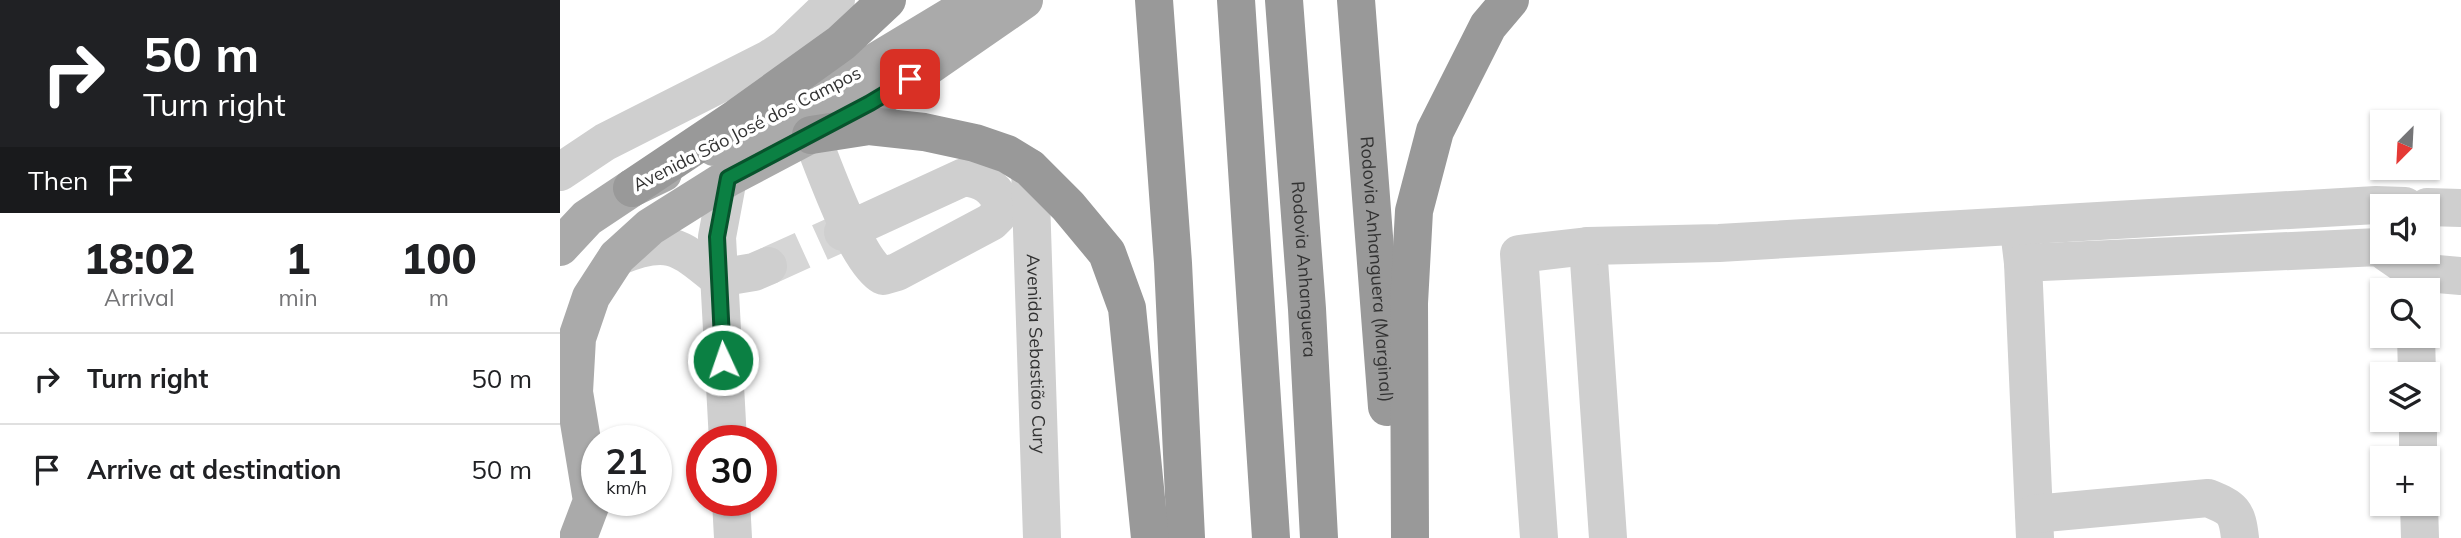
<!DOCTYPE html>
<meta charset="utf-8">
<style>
:root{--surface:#fff;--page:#f6f6f6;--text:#202124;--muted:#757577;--line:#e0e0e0}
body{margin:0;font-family:Mulish,sans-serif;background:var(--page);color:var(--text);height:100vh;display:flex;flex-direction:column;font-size:26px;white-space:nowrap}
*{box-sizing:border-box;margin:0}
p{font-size:23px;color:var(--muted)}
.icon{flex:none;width:38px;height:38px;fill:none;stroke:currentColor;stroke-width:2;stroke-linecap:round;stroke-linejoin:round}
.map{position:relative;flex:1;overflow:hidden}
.side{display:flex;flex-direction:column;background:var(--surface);width:560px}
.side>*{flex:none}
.banner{background:#202124;color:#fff;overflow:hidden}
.needle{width:46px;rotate:204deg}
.fabs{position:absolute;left:1810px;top:110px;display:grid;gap:14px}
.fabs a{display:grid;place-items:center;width:70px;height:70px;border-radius:0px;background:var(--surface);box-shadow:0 2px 5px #0004;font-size:35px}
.speed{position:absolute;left:21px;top:425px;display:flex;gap:14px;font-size:35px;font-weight:700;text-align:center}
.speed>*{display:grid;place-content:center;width:91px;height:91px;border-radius:50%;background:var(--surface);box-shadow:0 2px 5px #0004;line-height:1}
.speed small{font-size:18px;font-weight:400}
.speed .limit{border:10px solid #d22;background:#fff;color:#111}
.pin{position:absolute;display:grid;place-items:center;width:60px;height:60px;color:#fff;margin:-30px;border-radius:14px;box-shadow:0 4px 10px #0006}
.me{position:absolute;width:77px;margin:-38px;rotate:357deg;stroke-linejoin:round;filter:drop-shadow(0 0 5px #0008)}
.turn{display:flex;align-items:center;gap:24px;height:147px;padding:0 28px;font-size:32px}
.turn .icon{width:91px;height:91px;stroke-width:2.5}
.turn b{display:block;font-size:49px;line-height:60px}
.then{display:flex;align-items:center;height:66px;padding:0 28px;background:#0003;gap:14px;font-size:26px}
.eta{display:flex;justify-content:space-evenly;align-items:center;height:119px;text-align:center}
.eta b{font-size:42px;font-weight:800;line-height:49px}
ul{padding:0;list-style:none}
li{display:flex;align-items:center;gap:21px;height:91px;padding:0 28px;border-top:2px solid var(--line)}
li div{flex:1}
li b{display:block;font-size:26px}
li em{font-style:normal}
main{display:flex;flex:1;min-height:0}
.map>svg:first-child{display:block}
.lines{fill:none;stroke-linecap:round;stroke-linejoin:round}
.minor-tunnel{stroke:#d6d6d6;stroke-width:38;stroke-dasharray:38 19;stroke-linecap:butt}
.minor{stroke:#cfcfcf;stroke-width:38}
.major{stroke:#aaa;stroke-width:38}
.highway{stroke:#999;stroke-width:38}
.route-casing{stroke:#07532c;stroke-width:18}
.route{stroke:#0b8043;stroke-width:12}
.labels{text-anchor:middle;stroke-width:7;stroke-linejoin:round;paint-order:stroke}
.street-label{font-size:18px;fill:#323232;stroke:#fff}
</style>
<main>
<section class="side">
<div class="banner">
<div class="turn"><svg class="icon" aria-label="right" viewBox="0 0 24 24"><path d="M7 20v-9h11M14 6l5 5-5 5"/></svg><div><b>50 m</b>Turn right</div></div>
<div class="then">Then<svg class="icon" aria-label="arrive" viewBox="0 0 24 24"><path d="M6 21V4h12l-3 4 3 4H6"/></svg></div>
</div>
<div class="eta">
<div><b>18:02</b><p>Arrival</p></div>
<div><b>1</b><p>min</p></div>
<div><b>100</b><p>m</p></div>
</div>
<ul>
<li><svg class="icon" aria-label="right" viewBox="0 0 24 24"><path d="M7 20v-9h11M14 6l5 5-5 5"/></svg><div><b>Turn right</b></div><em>50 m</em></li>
<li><svg class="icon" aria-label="arrive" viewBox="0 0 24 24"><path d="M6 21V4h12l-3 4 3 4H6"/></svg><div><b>Arrive at destination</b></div><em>50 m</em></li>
</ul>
</section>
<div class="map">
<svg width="1901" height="538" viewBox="0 0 1901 538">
<rect width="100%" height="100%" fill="#fff"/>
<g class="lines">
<path class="minor-tunnel" d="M208,266l75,-34"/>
<g class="minor">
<path d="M251,135c13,32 45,126 72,141l14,-4 94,-50 7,-7 4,-12c-9,-17 -18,-23 -38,-26l-113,52 -8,3"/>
<path id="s1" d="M470,168l12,370"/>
<path d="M0,172l45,-30 164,-83 17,-11 50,-48"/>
<path d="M168,178l-11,59 11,204"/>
<path d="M1867,207l34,1"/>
<path d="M1460,238l3,25 12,275"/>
<path d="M1028,246l20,292"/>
<path d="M1826,252l29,20 46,4"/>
<path d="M57,257c51,-21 62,-11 101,21"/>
<path d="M1463,263l356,-16 3,2"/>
<path d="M158,278l36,-6 14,-6"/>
<path d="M1856,336l1,38"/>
<path d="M1858,420v38"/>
<path d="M171,500l2,38"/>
<path d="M1859,504l1,34"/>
<path d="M1474,514l174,-16c25,10 29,13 32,40"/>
<path d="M979,538l-20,-284 69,-8 131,-3 657,-38 29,1"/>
</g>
<path class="major" d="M154,147l113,-56 151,-91
M0,247l27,-29 45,-30 31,-15
M18,538l14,-37 -18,-109 3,-54 14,-41 26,-40 33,-30 78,-49 142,-75 40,-24 114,-79"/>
<g class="highway">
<path d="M594,0l19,263 13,275"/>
<path d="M676,0l35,538"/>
<path id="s2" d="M724,0l23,309 12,229"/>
<path id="s3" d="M796,0l31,407"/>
<path d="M251,135l58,-9 55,6 51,11 32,11 23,14 38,38 39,47 20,55 23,230"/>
<path d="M72,188l106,-71 103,-74 46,-43"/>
<path d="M850,538l-1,-235 5,-92 21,-80 53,-105 22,-26"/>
</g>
</g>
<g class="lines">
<defs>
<path id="route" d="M163,360l-6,-123 11,-59 142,-75 40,-24"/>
</defs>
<use href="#route" class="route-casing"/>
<use href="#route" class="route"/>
</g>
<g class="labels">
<g class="street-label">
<text transform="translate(187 129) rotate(-27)" y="6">Avenida São José dos Campos</text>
<text dy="6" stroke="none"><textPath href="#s2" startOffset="270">Rodovia Anhanguera</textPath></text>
<text dy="6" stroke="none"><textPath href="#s3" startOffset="270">Rodovia Anhanguera (Marginal)</textPath></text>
<text dy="6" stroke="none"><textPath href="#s1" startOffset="186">Avenida Sebastião Cury</textPath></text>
</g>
</g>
</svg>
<div class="fabs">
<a><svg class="needle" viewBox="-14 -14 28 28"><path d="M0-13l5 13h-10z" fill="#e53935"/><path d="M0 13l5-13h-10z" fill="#757577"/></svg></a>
<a><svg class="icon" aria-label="sound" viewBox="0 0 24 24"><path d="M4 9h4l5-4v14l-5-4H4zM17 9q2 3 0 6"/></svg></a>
<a><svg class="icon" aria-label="search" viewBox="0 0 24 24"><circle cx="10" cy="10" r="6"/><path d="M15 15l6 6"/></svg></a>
<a><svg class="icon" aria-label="layers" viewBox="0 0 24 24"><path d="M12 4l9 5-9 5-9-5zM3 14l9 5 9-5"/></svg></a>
<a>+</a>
</div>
<div class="speed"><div>21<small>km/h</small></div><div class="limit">30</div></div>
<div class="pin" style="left:350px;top:79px;background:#d93025"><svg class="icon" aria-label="arrive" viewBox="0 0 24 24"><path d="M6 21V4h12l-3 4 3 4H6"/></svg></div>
<svg class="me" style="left:163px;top:360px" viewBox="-20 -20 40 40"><circle r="17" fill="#0b8043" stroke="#fff" stroke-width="3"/><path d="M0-11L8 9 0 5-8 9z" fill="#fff"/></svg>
</div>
</main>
